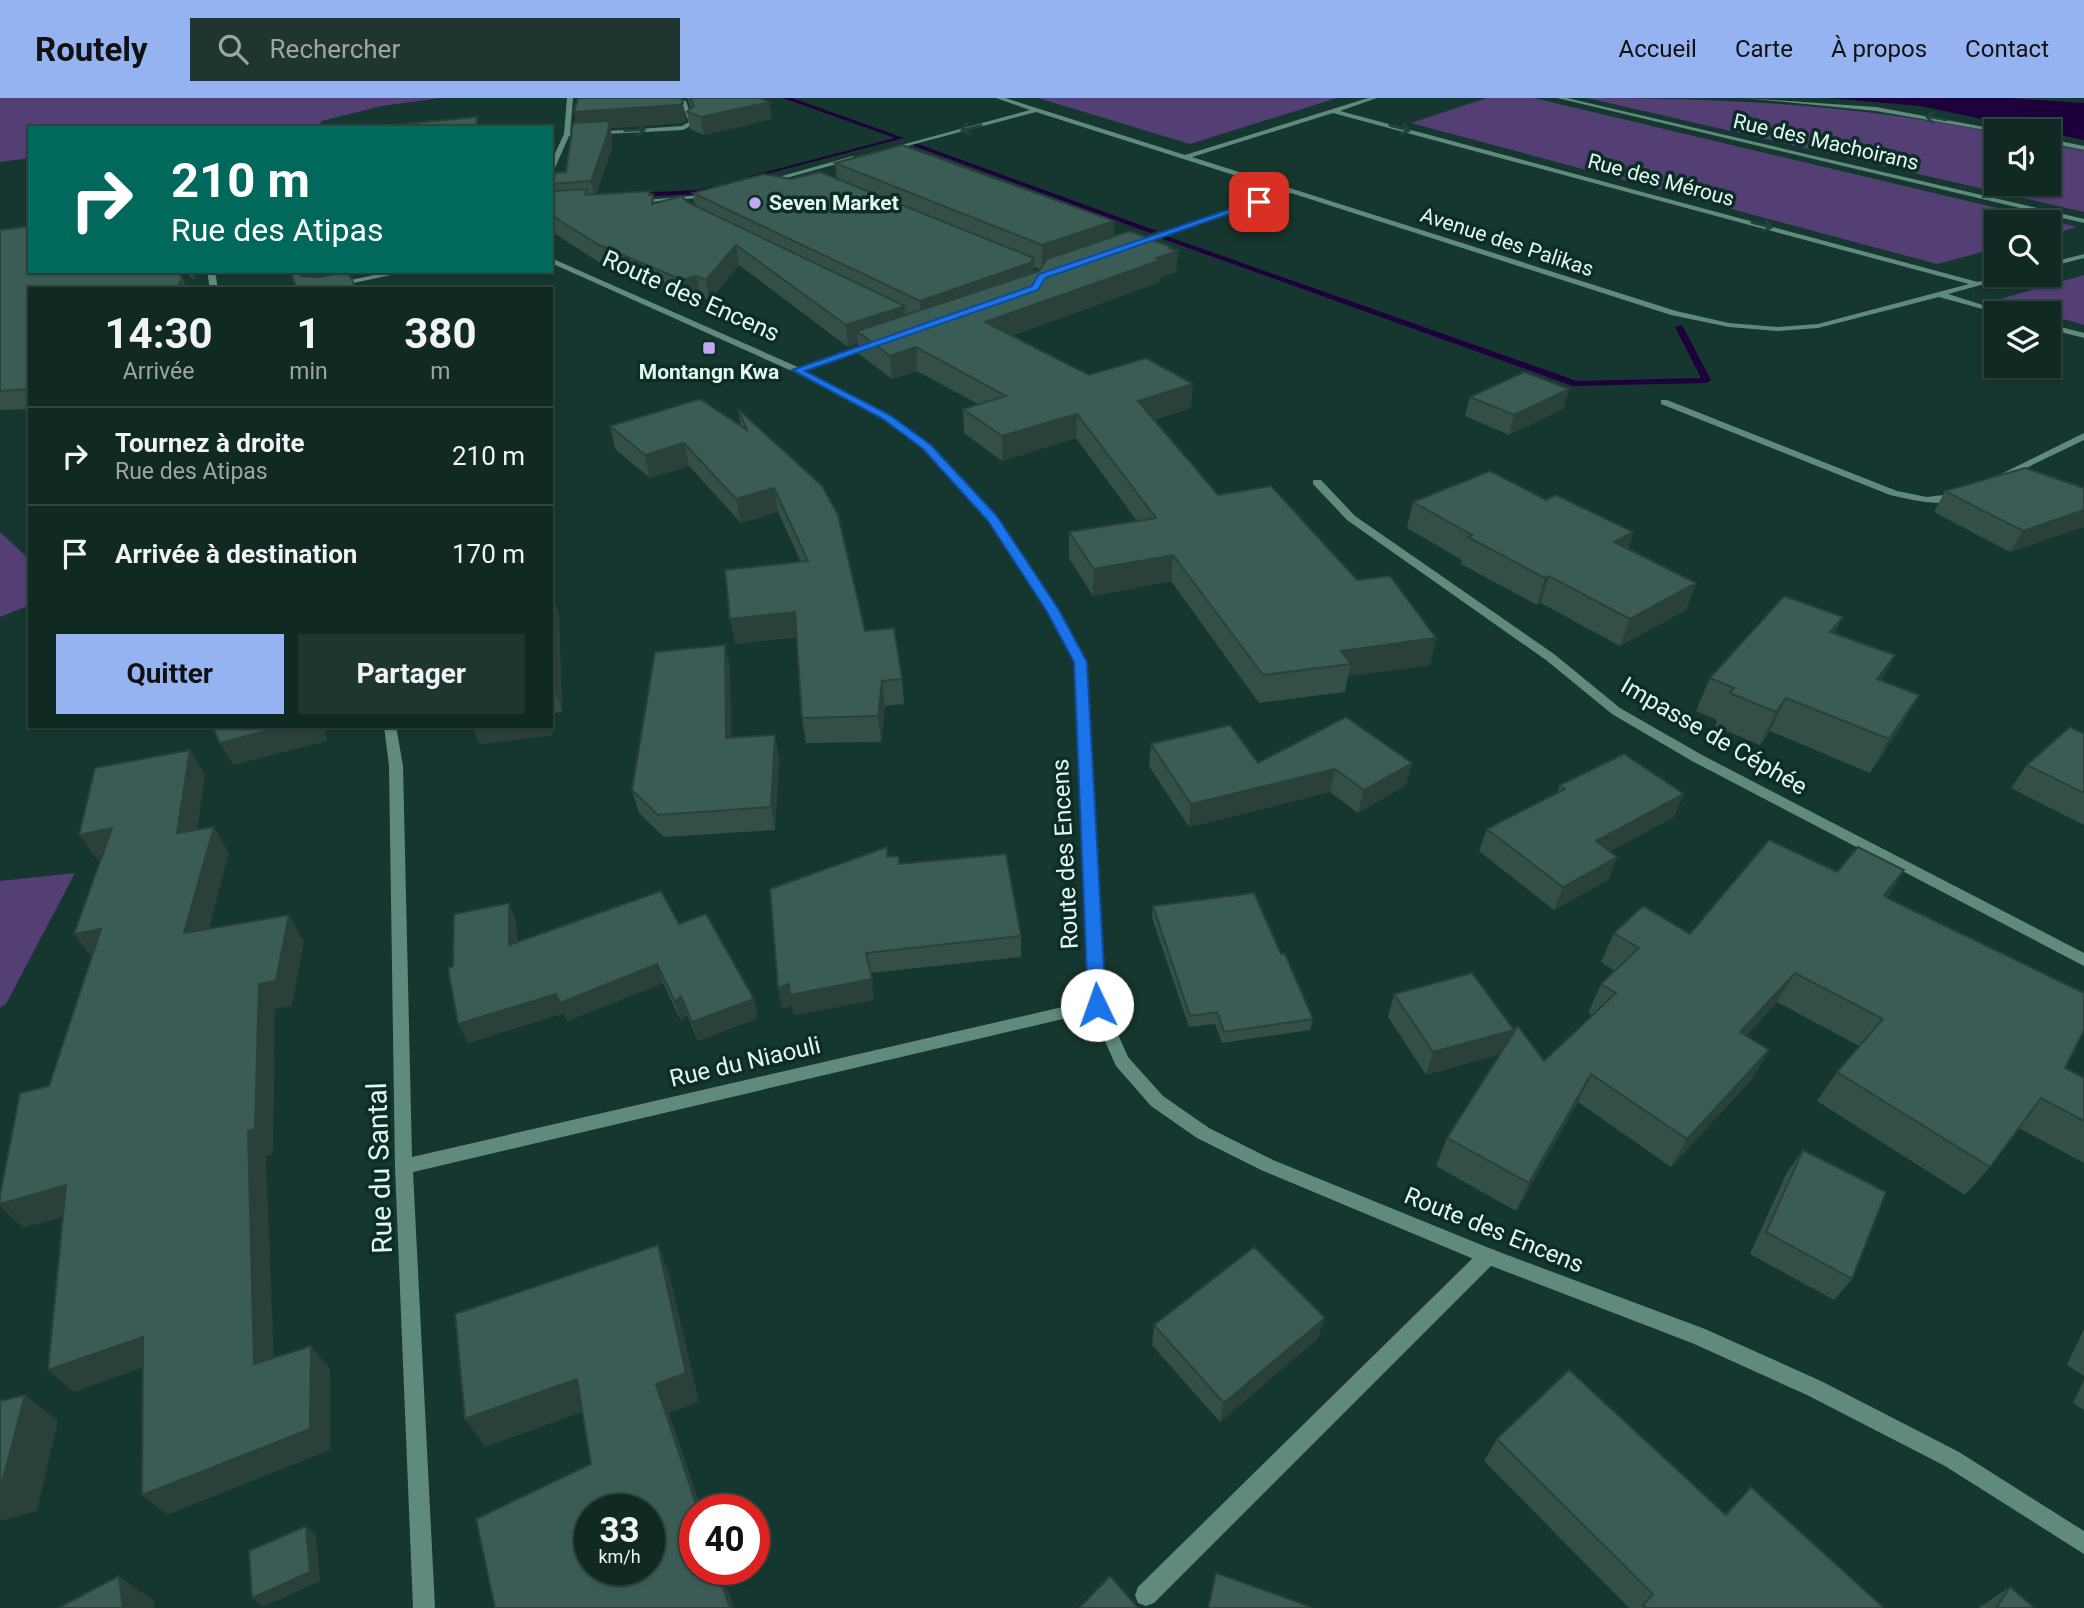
<!DOCTYPE html>
<html lang="fr">
<meta charset="utf-8">
<style>
:root{--surface:#102923;--page:#1e3530;--text:#f1f3f6;--muted:#9ca6a6;--line:#304541;--accent:#95b2f1}
body{margin:0;font-family:Roboto,sans-serif;background:var(--page);color:var(--text);height:100vh;display:flex;flex-direction:column;font-size:26px;white-space:nowrap}
*{box-sizing:border-box;margin:0}
p{font-size:23px;color:var(--muted)}
.icon{flex:none;width:38px;height:38px;fill:none;stroke:currentColor;stroke-width:2;stroke-linecap:round;stroke-linejoin:round}
.map{position:relative;flex:1;overflow:hidden}
.panel{position:absolute;left:28px;top:189px;width:525px;height:441px;display:flex;flex-direction:column;background:var(--surface);border-radius:0px;box-shadow:0 2px 5px #0004,0 0 0 2px var(--line)}
.panel>*{flex:none}
.banner{position:absolute;left:28px;top:28px;width:525px;height:147px;border-radius:0px;box-shadow:0 2px 5px #0004,0 0 0 2px var(--line);background:#00695c;color:#fff;overflow:hidden}
.controls{position:absolute;left:1984px;top:21px;display:grid;gap:14px}
.controls a{display:grid;place-items:center;width:77px;height:77px;border-radius:0px;background:var(--surface);box-shadow:0 2px 5px #0004,0 0 0 2px var(--line);font-size:35px}
.speed{position:absolute;left:574px;top:1396px;display:flex;gap:14px;font-size:35px;font-weight:700;text-align:center}
.speed>*{display:grid;place-content:center;width:91px;height:91px;border-radius:50%;background:var(--surface);box-shadow:0 2px 5px #0004,0 0 0 2px var(--line);line-height:1}
.speed small{font-size:18px;font-weight:400}
.speed .limit{border:10px solid #d22;background:#fff;color:#111}
.pin{position:absolute;display:grid;place-items:center;width:60px;height:60px;color:#fff;margin:-30px;border-radius:14px;box-shadow:0 4px 10px #0006}
.me{position:absolute;width:77px;margin:-38px;rotate:357deg;stroke-linejoin:round;filter:drop-shadow(0 0 5px #0008)}
.turn{display:flex;align-items:center;gap:24px;height:147px;padding:0 28px;font-size:32px}
.turn .icon{width:91px;height:91px;stroke-width:2.5}
.turn b{display:block;font-size:49px;line-height:60px}
.eta{display:flex;justify-content:space-evenly;align-items:center;height:119px;text-align:center}
.eta b{font-size:42px;font-weight:700;line-height:49px}
.cta{display:flex;gap:14px;margin-top:auto;padding:14px 28px}
.cta a{flex:1;height:80px;border-radius:0px;background:var(--accent);color:#111;font-size:28px;font-weight:700;line-height:80px;text-align:center}
.cta a+a{background:var(--page);color:var(--text)}
ul{padding:0;list-style:none}
li{display:flex;align-items:center;gap:21px;height:98px;padding:0 28px;border-top:2px solid var(--line)}
li div{flex:1}
li b{display:block;font-size:26px}
li em{font-style:normal}
header{display:flex;align-items:center;gap:42px;box-sizing:border-box;height:98px;padding:0 35px;background:var(--accent);color:#111}
header strong{font-size:33px}
nav{display:flex;gap:38px;margin-inline-start:auto;font-size:24px}
.search{width:490px;height:63px;background:var(--page);display:flex;align-items:center;gap:18px;box-sizing:border-box;padding:0 24px;border-radius:0px;color:var(--muted);font-size:26px}
.map>svg:first-child{display:block}
.green{fill:#543f75}
.water{fill:#1e003c}
.lines{fill:none;stroke-linecap:round;stroke-linejoin:round}
.stream{fill:#1e003c;fill-rule:evenodd}
.service{fill:#618a7f;fill-rule:evenodd}
.minor{fill:#618a7f;fill-rule:evenodd}
.tertiary{fill:#618a7f;fill-rule:evenodd}
.wall{fill:#334f48;fill-rule:evenodd}
.shaded-wall{fill:#29403b}
.building{fill:#3b5c54;stroke:#29403b;stroke-width:2;fill-rule:evenodd}
.oneway{stroke:#20443c}
.route{fill:#1a73e8;stroke:#114b97;stroke-width:2}
.poi-dot{fill:#c2a8f2;stroke:#0b2d25;stroke-width:2.5}
.labels{text-anchor:middle;stroke-width:7;stroke-linejoin:round;paint-order:stroke}
.far-street-label{font-size:21px;fill:#e4f6f1;stroke:#0b2d25}
.far-poi-label{font-size:21px;font-weight:bold;fill:#e4f6f1;stroke:#0b2d25;text-anchor:start}
.street-label{font-size:24px;fill:#e4f6f1;stroke:#0b2d25}
.near-street-label{font-size:28px;fill:#e4f6f1;stroke:#0b2d25}
</style>
<header>
<strong>Routely</strong>
<div class="search"><svg class="icon" aria-label="search" viewBox="0 0 24 24"><circle cx="10" cy="10" r="6"/><path d="M15 15l6 6"/></svg>Rechercher</div>
<nav><a>Accueil</a><a>Carte</a><a>À propos</a><a>Contact</a></nav>
</header>
<div class="map">
<svg width="2084" height="1510" viewBox="0 0 2084 1510">
<rect width="100%" height="100%" fill="#16372f"/>
<path class="green" d="M0,0h440l-58,8 -60,15 -5,7h-287v30l-30,4z
M1038,0h299l-147,46z
M1487,0h47l543,129 -28,8v-13h-52v26l-60,16 -526,-141z
M1587,0c138,0 274,7 410,35v51h52v-40l35,7v61z
M2084,177v50l-87,-25z
M0,434l30,28v45l-30,12z
M75,775l-69,131 -6,4v-127z"/>
<path class="water" d="M1827,0h182l75,5v37l-164,-34z"/>
<g class="lines">
<path class="stream" d="M783,0h9l112,40 -157,41v-2l148,-39z
M914,46h4l239,87 -7,2 -236,-87z
M712,88l2,3 -15,5 -67,3 -3,-2 3,-2 66,-3z
M1163,137l414,146 124,-3 -26,-51 7,-2 29,55 -4,3 -134,3 -410,-147z"/>
<path class="service" d="M1488,1150l7,2 2,6 -2,6 -341,341 -8,3 -8,-3 -3,-8 3,-8 343,-337z"/>
<path class="minor" d="M663,0l23,3 8,23 -11,6 -116,6 -3,-2 118,-8 7,-4 -7,-18 -21,-3z
M996,0h9l180,57 183,-57h9l-37,13 638,171 27,-7h12l-69,19 60,19h-11l-58,-16 -121,31 -41,3 -48,-4 -58,-12 -380,-122 -161,54v-4l154,-52 -248,-79 -148,39 -5,-1 147,-40zM1333,15l636,171 -151,40 -41,3 -48,-4 -53,-12 -484,-154z
M1557,0h10l517,121v4z
M1744,0l132,9 130,24 -9,1 -121,-21z
M2049,41l35,7v4l-35,-7z
M853,58l2,3 -91,25 -3,-2z
M713,96l-2,3 -74,6 -3,-2z
M2084,156v4l-35,9v-4z
M207,173h8l3,18h-8z
M393,173h17l-85,18h-17z
M2049,226l35,9v5l-35,-9z
M875,243l4,3 -1,2 -78,26 -7,-2z
M1661,302h6l230,91 30,6 33,-4 5,3c-21,13 -52,4 -75,-1l-229,-91z
M2084,335v7l-87,42 -8,-2z
M1313,382h8l34,36 199,138 66,54 82,47 382,198v13l-392,-205 -80,-47 -66,-54 -199,-140 -34,-36z
M384,628h12l7,40 9,391 685,-158 6,2 2,4 -2,4 -6,2 -684,161 22,436h-22l-18,-441 -6,-401z"/>
<path class="tertiary" d="M567,0h6l-3,36 -16,36 -3,2v-10l13,-28z
M551,160l249,110 90,47 40,30 67,71 61,94 28,52 19,343 23,52 35,39 46,32 64,32 221,90 211,79 116,52 138,71 125,79v23l-139,-88 -138,-71 -115,-52 -211,-81 -220,-92 -64,-32 -46,-32 -35,-40 -27,-61 -15,-343 -28,-52 -57,-90 -65,-71 -40,-30 -90,-47 -243,-109z"/>
</g>
<path class="wall" d="M684,0h76l12,21 -68,16 -14,-6 -3,-17 4,-3 -4,-11z
M686,23l-5,2 -71,5 2,8v12l-16,46h57l1,9 33,-1 8,5 -2,-14 98,-14h46l-2,-16 279,58v15l57,11v1l7,3 -2,21 -16,6v4l-149,54 78,39 102,33 -37,12 64,75 139,85 79,58 -6,27 -82,11 -3,16 -86,11 -88,-122 -78,15 -24,-38v-26l68,-11 -61,-83 -74,23 -38,-28 -1,-24 15,-5 -61,-33 -25,8 -33,-25 -1,-11 -10,4 -109,-82 -30,36 -9,-5 -14,5 -83,-36 -52,-34v-40h2l-2,-7 15,-12 11,-49zM1034,169l6,2 -6,3z
M0,132l30,41h150l7,18h-157v120l-30,1z
M184,173h13l-3,9z
M1569,291l-6,20 -54,26 -44,-19 5,-19z
M738,311l127,222 37,48 2,25 -19,2 -4,36 -75,1 -4,-25 -5,-81 -62,7 66,-82 -23,-50 -37,11 -52,-57 -39,12 -35,-29 -5,-23h131z
M2084,390v39l-74,25 -76,-40 11,-21z
M1546,402l87,32 -5,17 68,34 -10,27 -66,36 -79,-43 -4,2 -76,-41 1,-4 -55,-32 6,-26z
M551,498h2l6,19 3,97 -8,1 -2,22 -73,9 72,-18z
M1835,535l60,22 -14,25 38,15 -19,33 -30,45 -100,-42 -10,14 -45,-19 2,-6 -21,-9 14,-33z
M725,547l5,22 1,71 44,-3 4,23 -4,72 -111,7 -25,-24 -7,-23z
M2084,636v91l-73,-37 16,-23z
M1151,646l107,19h154l-6,22 -48,28 -28,-21 -141,35 -40,-61z
M1560,687l124,9 -10,23 -64,34 7,6 -9,23 -54,30 -75,-59 8,-22 70,-37z
M888,759l11,7 122,72v21l-151,16 4,27 -80,15 -2,-10 -10,4z
M1904,772l-17,28 178,170 19,10v85l-65,-35 -29,39 -25,28 -148,-94 20,-29 22,-26 -82,-44 -31,34 23,14 -17,29 -81,88 -93,-65 -62,109 -80,-45 11,-28 53,-84 -74,21 -38,-58 6,-23 120,36 -3,7 33,24 49,-46 -5,-2 13,-29 14,-13 -14,-9 13,-29 76,1 147,-62z
M1153,808l128,48 32,65 -3,11 -88,13 -7,-19 -26,3 -37,-109z
M516,824l1,20 162,-18 75,75 4,19 -60,23 -11,-26 -6,6 -18,-38 -96,38 -3,-8 -96,30 -15,-77z
M1803,1052l49,129 -18,21 -84,-46 37,-82z
M1154,1227l164,13 -98,84 -68,-77z
M2084,1231v47l-17,-11z
M2084,1282v30l-11,-7z
M1497,1341l228,75 26,-27 133,121h-255l-145,-147z
M2010,1489l25,21h-57z"/>
<path class="shaded-wall" d="M770,4l2,17 -68,16 -3,-18z
M683,5l3,18 -5,2 -71,5 2,8v12l-17,50 -21,-86z
M1114,123l-1,25 -71,24v-25z
M736,147l3,20 -30,36 -3,-21z
M1171,149v6l7,-2 -2,21 -16,6v4l-175,63v-23l171,-64z
M1034,160v20l-113,44 -1,-21z
M190,173h7l-3,9z
M348,173l1,7 -48,-2 1,-4 2,-1z
M696,178l4,20 -14,5 -4,-21z
M180,183l4,8h-7z
M905,208l1,21 -49,4 1,12 -10,4 -2,-22z
M916,249l1,24 -25,8 -2,-23z
M1193,286l-2,24 -54,17 1,-24z
M1569,291l-6,20 -54,26 5,-20z
M1077,316l-1,24 -74,23v-25z
M684,345l5,23 -39,12 -5,-23z
M774,390l4,24 -37,11 -5,-24z
M2084,412v17l-74,25 13,-21z
M1633,434l-9,27 -10,-17z
M1173,457l-2,26 -78,15 1,-27z
M1549,478l-8,27 -4,2 8,-27z
M1696,485l-10,27 -66,36 10,-27z
M553,498l6,19 3,97 -6,-19z
M795,514l4,24 -64,8 -5,-25z
M1843,519l-16,32 3,-17z
M1436,540l-6,27 -82,11 3,-12 -10,-13z
M725,547l5,22 1,94 -5,-23z
M1895,557l-18,33v-9z
M882,583l3,25 -4,36 -3,-26z
M1919,597l-19,33 -30,45 19,-34z
M1786,600l-16,33 -10,14 16,-33z
M551,606l3,9 -2,22 -73,9 -7,-18h79z
M284,628h40l3,15 -94,24 -13,-22z
M775,637l4,23 -4,72 -4,-23z
M190,652l15,25 -12,84 -16,-26z
M1412,665l-6,22 -48,28 6,-23z
M1335,671l-5,23 -141,35 2,-23z
M1684,696l-10,23 -87,47 9,-23z
M214,729l15,26 -28,106 -17,-26z
M112,730l17,25 -32,7 -18,-25z
M1617,759l-9,23 -54,30 9,-23z
M1904,772l-18,29 -2,-4z
M509,805l7,19 1,42 -8,-19z
M289,817l15,26 -12,65 -17,3 -2,145 -7,2 9,231 -21,-23 -6,-233 11,-147z
M101,831l-8,30 -19,-25z
M657,866l6,19 -96,38 -7,-18z
M1795,875l-18,29 -53,59 16,-29z
M872,881l2,21 -80,15 -2,-10 -10,4 -4,-21 11,-4z
M556,896l8,19 -96,30 -10,-19z
M681,898l6,19 -6,6 -6,-19z
M754,901l4,19 -60,23 -6,-19z
M1514,932l-9,22 -79,23 7,-23z
M1769,952l-17,29 -81,88 16,-28z
M1591,976l-13,28 -62,109 13,-28z
M66,1087l23,25 -66,18 -23,-22v-2z
M658,1147l12,31 29,126 -30,11 33,97h-4l-42,-126z
M1325,1220l-7,20 -98,84 4,-19z
M143,1239l23,22 -92,33 -26,-22z
M311,1248l19,23v81l-163,65 -25,-20z
M577,1281l16,29 -108,39 -20,-28z
M25,1297l33,26 -21,90 -37,10v-34z
M306,1428l10,9 4,46 -57,26 -11,-9z
M717,1472h4l13,38h-4z
M119,1478l35,25 1,7h-32z"/>
<path class="building" d="M578,0h103l2,5 -5,2 -104,7z
M690,0h70l10,4 -69,15 -14,-5 7,-6z
M477,19l-1,11h-117z
M609,23l-1,12 -17,48 -40,3 4,-11 11,-1 7,-49z
M902,47l212,76 -72,24 -207,-82z
M820,74l214,86 -4,5 -110,38 -227,-108 71,-19 27,5z
M587,91l-2,6 65,-4 -1,4 4,-1 -1,10 30,-8 5,6 218,104 -59,19 -110,-80 -30,35 -10,-4 -14,4 -83,-35 -48,-30v-24z
M30,128v45h149l5,13 -4,-3 -3,8h-147v100l-30,2v-161z
M1130,133l41,16 -2,1 9,3 -22,7 5,2 -176,62 104,53 57,-17 47,26 -55,17 80,94 53,-9 86,94 33,-4 46,62 -95,13 10,13 -88,11 -90,-120 -79,14 -25,-37 87,-14 -79,-104 -75,22 -39,-27 43,-13 -90,-49 -26,9 -33,-25 182,-60 8,-12z
M290,173h14l-2,1 -1,4 19,1 28,-6 8,18h-59z
M1524,274l45,17 -55,26 -44,-18z
M700,301l47,31 -9,-21 84,77 16,29 27,116 29,-3 8,51 -20,2 -4,35 -76,2 -7,-106 -65,7 -5,-49 83,-9 -34,-73 -38,11 -52,-56 -39,12 -35,-29z
M2025,370l59,20v22l-61,21 -78,-40z
M1490,373l56,29 10,-5 77,37 -19,10 82,41 -66,36 -81,-43 -4,2 -77,-41 4,-2 -59,-33z
M551,498h2l3,97h-5z
M1784,498l59,21 -13,15 65,23 -18,24 42,16 -30,44 -103,-41 -10,14 -46,-19 4,-5 -24,-10z
M725,547l1,93 49,-3 -4,72 -113,8 -26,-25 23,-138z
M1346,619l66,46 -48,27 -29,-21 -144,35 -40,-60 79,-19 28,38z
M212,628h72l-64,17z
M2070,629l14,7v59l-57,-28z
M190,652l-13,83 37,-6 -30,106 105,-18 -13,66 -17,3 -4,145 -7,2 6,233 57,-18 -1,83 -168,66 1,-158 -95,33 18,-185 -66,19v-9l20,-102 29,-7 52,-157 -27,5 38,-106 -33,7 16,-67z
M1624,656l60,40 -88,47 21,16 -54,30 -76,-58 78,-40 -5,-4z
M1769,742l68,32 21,-25 46,23 -20,25 3,3 197,95v37l-19,38 19,10v43l-43,-23 -51,69 -153,-95 46,-53 -88,-46 -55,59 29,18 -82,89 -96,-65 -62,109 -82,-45 71,-112 26,35 72,-68 -15,-9 38,-36 -25,-15 29,-27 47,28z
M887,749v10l11,-1 1,8 107,-10 15,82 -155,17 6,26 -82,16 -1,-11 -11,4 -8,-99z
M661,793l18,33 27,-10 48,85 -62,23 -11,-26 -6,6 -18,-38 -97,39 -4,-9 -98,30 -10,-56 5,-2 1,-52 55,-11v42z
M1254,795l27,61h4l28,65 -89,13 -7,-20 -27,4 -37,-110z
M1472,875l42,57 -81,22 -39,-58z
M1803,1052l83,42 -34,87 -86,-47z
M658,1147l28,128 -30,11 42,126h-3v60h22l13,38h-235l-19,-89 115,-55 -14,-85 -112,40 -10,-105zM590,1412h59v60h-59z
M1254,1149l71,71 -101,85 -70,-78z
M1569,1272l157,145 25,-28 133,121h-238l-3,-3 10,-11 -156,-155z
M25,1297l-24,91 -1,1v-86z
M306,1428l4,46 -58,26 -3,-47z
M1216,1475l98,35h-106z
M119,1478l4,32h-65z
M1110,1478l28,32h-59z
M2010,1489l25,21h-39z"/>
<defs><path id="oneway-shaft" d="M-6 0H5M1.5-3L5.5 0L1.5 3" fill="none" stroke-width="1.6" stroke-linecap="round" stroke-linejoin="round" transform="scale(1.75)"/></defs>
<g class="oneway">
<use href="#oneway-shaft" transform="translate(1936 20) rotate(-170)"/>
<use href="#oneway-shaft" transform="translate(971 30) rotate(165)"/>
<use href="#oneway-shaft" transform="translate(1400 30) rotate(15)"/>
<use href="#oneway-shaft" transform="translate(635 32) rotate(-3)"/>
<use href="#oneway-shaft" transform="translate(1762 127) rotate(15)"/>
</g>
<path class="route" d="M1257,102l6,2 -218,76 -7,12 -233,81 85,44 41,30 66,71 62,94 28,52 19,343 -2,5h-13l-3,-5 -14,-343 -28,-52 -58,-89 -65,-72 -40,-30 -91,-49 240,-84 7,-12z"/>
<g class="poi-dot">
<circle cx="755" cy="105" r="7"/>
<rect x="702" y="243" width="14" height="14" rx="3.5"/>
</g>
<g class="labels">
<g class="far-street-label">
<text transform="translate(1826 44) rotate(13)" y="7">Rue des Machoirans</text>
<text transform="translate(1661 82) rotate(15)" y="7">Rue des Mérous</text>
<text transform="translate(1507 144) rotate(18)" y="7">Avenue des Palikas</text>
</g>
<g class="far-poi-label">
<text x="769" y="112">Seven Market</text>
<text x="709" y="281" text-anchor="middle">Montangn Kwa</text>
</g>
<g class="street-label">
<text transform="translate(691 198) rotate(24)" y="8">Route des Encens</text>
<text transform="translate(1714 638) rotate(30)" y="8">Impasse de Céphée</text>
<text transform="translate(1065 756) rotate(-93)" y="8">Route des Encens</text>
<text transform="translate(745 964) rotate(-13)" y="8">Rue du Niaouli</text>
<text transform="translate(1494 1132) rotate(22)" y="8">Route des Encens</text>
</g>
<g class="near-street-label">
<text transform="translate(379 1070) rotate(-92)" y="10">Rue du Santal</text>
</g>
</g>
</svg>
<div class="controls">
<a><svg class="icon" aria-label="sound" viewBox="0 0 24 24"><path d="M4 9h4l5-4v14l-5-4H4zM17 9q2 3 0 6"/></svg></a>
<a><svg class="icon" aria-label="search" viewBox="0 0 24 24"><circle cx="10" cy="10" r="6"/><path d="M15 15l6 6"/></svg></a>
<a><svg class="icon" aria-label="layers" viewBox="0 0 24 24"><path d="M12 4l9 5-9 5-9-5zM3 14l9 5 9-5"/></svg></a>
</div>
<div class="speed"><div>33<small>km/h</small></div><div class="limit">40</div></div>
<div class="pin" style="left:1259px;top:104px;background:#d93025"><svg class="icon" aria-label="arrive" viewBox="0 0 24 24"><path d="M6 21V4h12l-3 4 3 4H6"/></svg></div>
<svg class="me" style="left:1097px;top:907px" viewBox="-20 -20 40 40"><circle r="19" fill="#fff"/><path d="M0-13L10 11 0 6-10 11z" fill="#1a73e8"/></svg>
<div class="banner">
<div class="turn"><svg class="icon" aria-label="right" viewBox="0 0 24 24"><path d="M7 20v-9h11M14 6l5 5-5 5"/></svg><div><b>210 m</b>Rue des Atipas</div></div>
</div>
<section class="panel">
<div class="eta">
<div><b>14:30</b><p>Arrivée</p></div>
<div><b>1</b><p>min</p></div>
<div><b>380</b><p>m</p></div>
</div>
<ul>
<li><svg class="icon" aria-label="right" viewBox="0 0 24 24"><path d="M7 20v-9h11M14 6l5 5-5 5"/></svg><div><b>Tournez à droite</b><p>Rue des Atipas</p></div><em>210 m</em></li>
<li><svg class="icon" aria-label="arrive" viewBox="0 0 24 24"><path d="M6 21V4h12l-3 4 3 4H6"/></svg><div><b>Arrivée à destination</b></div><em>170 m</em></li>
</ul>
<div class="cta"><a>Quitter</a><a>Partager</a></div>
</section>
</div>
